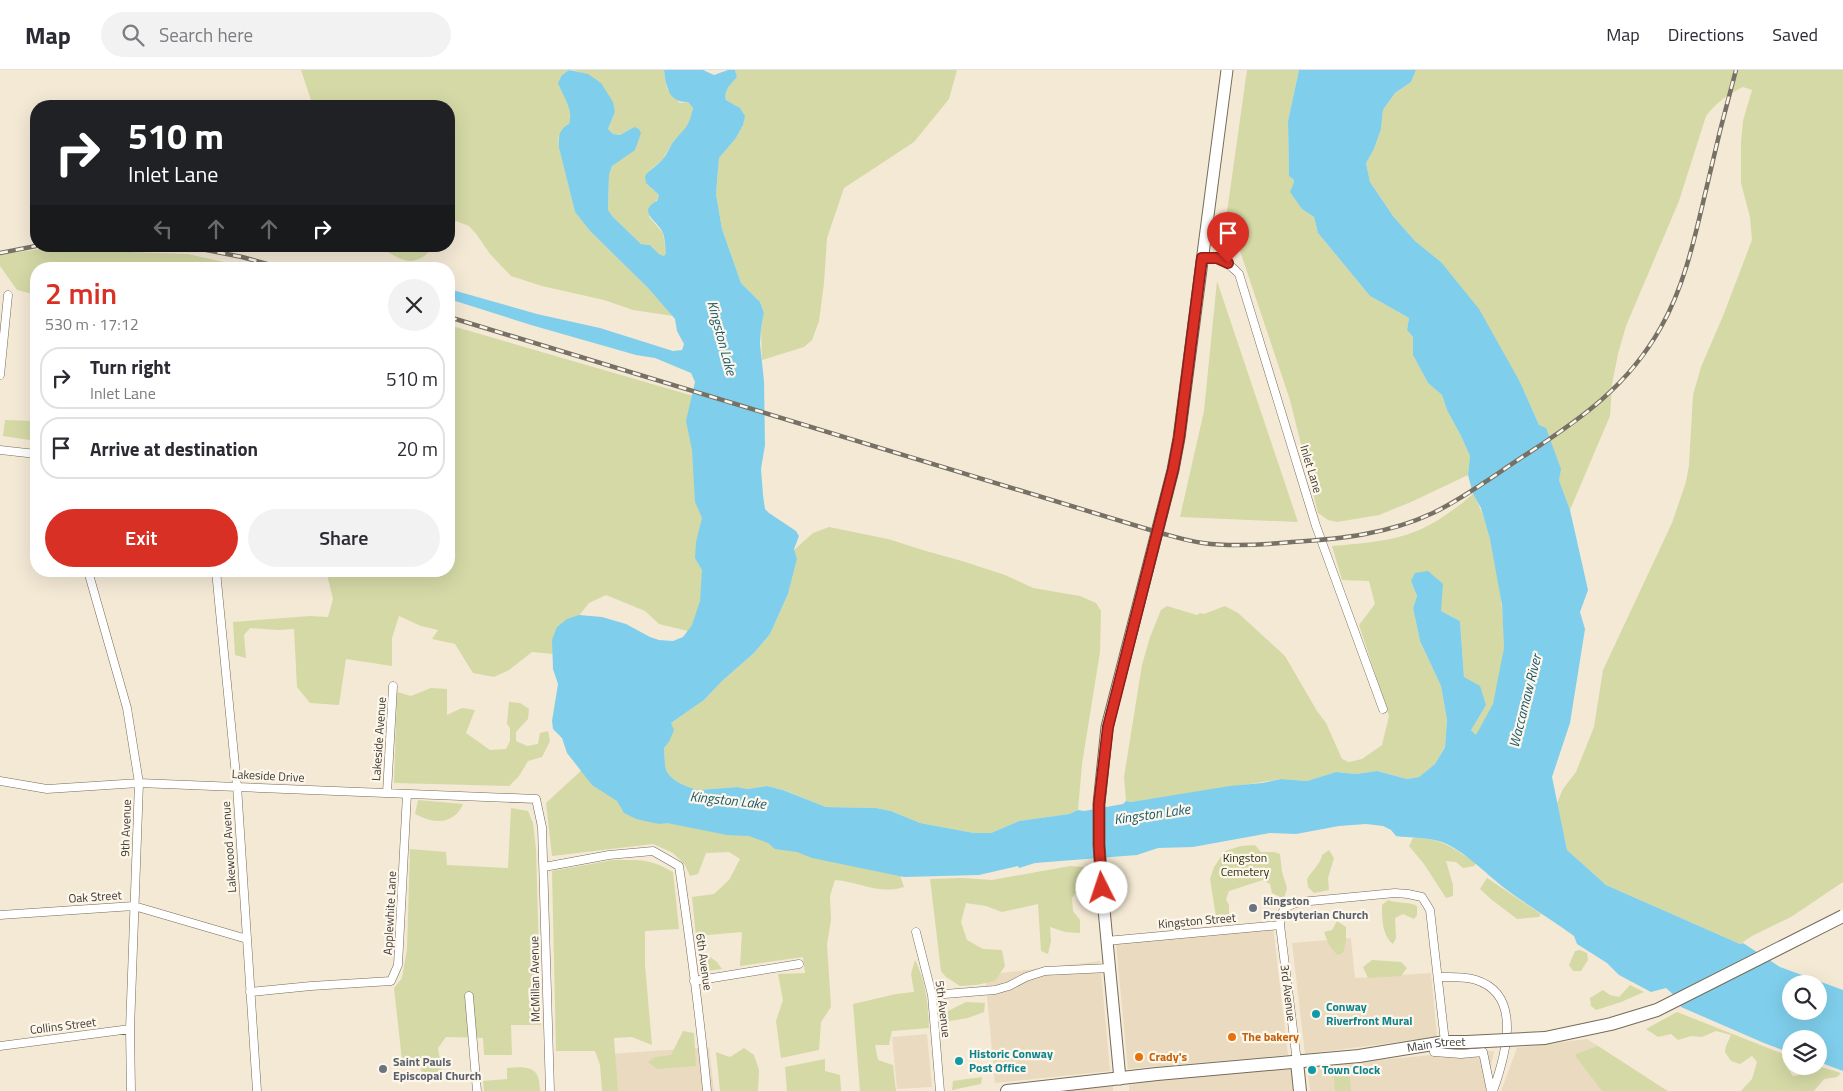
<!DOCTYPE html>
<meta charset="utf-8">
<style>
:root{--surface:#fff;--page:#f2f2f3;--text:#2b2b33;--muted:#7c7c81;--line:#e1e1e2;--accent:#d93025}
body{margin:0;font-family:"Titillium Web",sans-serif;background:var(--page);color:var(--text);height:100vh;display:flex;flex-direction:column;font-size:19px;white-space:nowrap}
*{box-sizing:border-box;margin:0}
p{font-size:16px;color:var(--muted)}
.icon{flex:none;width:28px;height:28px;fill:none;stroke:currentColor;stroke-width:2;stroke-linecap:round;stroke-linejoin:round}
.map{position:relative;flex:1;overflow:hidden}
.panel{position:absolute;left:30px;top:192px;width:425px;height:315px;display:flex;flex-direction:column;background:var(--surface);border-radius:20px;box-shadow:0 5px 20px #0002}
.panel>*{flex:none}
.guide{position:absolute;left:30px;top:30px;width:425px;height:152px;border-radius:20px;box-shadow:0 5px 20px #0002;background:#202124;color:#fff;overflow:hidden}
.tools{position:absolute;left:1782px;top:905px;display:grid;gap:10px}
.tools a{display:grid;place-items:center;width:45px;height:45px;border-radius:50%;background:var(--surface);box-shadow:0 5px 20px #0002;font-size:25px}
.pin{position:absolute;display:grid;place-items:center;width:42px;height:42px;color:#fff;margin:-51px -21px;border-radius:50% 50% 50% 0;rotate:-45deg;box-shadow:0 0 5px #0007}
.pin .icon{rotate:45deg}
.me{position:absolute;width:55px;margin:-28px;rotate:356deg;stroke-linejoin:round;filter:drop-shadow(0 0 4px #0008)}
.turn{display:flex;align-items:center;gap:18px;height:105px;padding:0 15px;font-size:22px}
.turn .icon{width:65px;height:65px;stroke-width:2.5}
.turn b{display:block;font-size:35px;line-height:42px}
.lanes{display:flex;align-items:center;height:48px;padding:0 15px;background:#0003;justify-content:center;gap:25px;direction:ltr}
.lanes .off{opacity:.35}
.round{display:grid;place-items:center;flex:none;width:52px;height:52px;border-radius:26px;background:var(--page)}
.summary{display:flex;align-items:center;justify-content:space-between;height:85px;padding:0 15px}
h1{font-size:30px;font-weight:600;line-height:38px;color:var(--accent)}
.primary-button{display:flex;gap:10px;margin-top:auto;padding:10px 15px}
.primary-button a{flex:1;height:58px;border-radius:30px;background:var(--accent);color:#fff;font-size:20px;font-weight:600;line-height:58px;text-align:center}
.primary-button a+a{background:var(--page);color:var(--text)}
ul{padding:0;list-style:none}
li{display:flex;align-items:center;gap:15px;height:62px;margin:0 10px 8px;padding:0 5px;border:2px solid var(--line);border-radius:20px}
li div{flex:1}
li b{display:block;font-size:19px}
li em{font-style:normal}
header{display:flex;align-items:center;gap:30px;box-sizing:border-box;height:70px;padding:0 25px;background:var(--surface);border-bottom:1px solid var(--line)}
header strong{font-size:24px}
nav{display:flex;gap:28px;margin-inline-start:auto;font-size:18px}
.search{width:350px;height:45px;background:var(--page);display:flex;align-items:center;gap:12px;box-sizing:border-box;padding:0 18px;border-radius:28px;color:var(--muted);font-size:19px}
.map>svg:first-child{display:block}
.built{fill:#eadbc0}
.green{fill:#d4d9a6}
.water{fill:#7fcfec;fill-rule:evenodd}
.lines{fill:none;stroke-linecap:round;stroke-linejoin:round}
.street-casing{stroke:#756b59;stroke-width:9}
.secondary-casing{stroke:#756b59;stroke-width:13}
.primary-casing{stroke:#756b59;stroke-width:14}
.street{stroke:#fff;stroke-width:8}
.secondary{stroke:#fff;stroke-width:11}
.primary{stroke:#fff;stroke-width:12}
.rail-casing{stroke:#777165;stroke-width:4.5}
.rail{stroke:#fdf6ea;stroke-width:2.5;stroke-dasharray:8;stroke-linecap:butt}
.primary-bridge-casing{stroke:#756b59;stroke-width:14;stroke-linecap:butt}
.primary-bridge{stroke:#fff;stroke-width:12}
.route-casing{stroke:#8d1f18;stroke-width:12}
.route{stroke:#d93025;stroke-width:9}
.worship-dot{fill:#6b7280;stroke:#fdf6ea;stroke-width:2}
.culture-dot{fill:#0f9aa8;stroke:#fdf6ea;stroke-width:2}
.food-dot{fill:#e8710a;stroke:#fdf6ea;stroke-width:2}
.labels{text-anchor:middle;stroke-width:4.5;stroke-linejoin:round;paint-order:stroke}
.street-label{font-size:12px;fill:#3e3a32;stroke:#fdf6ea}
.park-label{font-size:12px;fill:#2c2e10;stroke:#fdf6ea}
.worship-label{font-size:12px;font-weight:bold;fill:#5b616d;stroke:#fdf6ea;text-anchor:start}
.culture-label{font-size:12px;font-weight:bold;fill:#0d838f;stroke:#fdf6ea;text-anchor:start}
.food-label{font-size:12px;font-weight:bold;fill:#c56008;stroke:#fdf6ea;text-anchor:start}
.water-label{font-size:14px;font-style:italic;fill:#195a6e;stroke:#fdf6ea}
</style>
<header>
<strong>Map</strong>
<div class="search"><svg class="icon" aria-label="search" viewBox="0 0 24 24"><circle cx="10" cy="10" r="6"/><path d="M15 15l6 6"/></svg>Search here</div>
<nav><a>Map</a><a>Directions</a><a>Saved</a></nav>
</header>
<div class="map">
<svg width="1843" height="1021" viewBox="0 0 1843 1021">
<rect width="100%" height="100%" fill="#f4e9d5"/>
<path class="built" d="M1273,856l15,129 -160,14 -12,-125z
M1351,868l4,40 76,-5 6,64 -132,17 -13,-111z
M1100,891l10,110 -115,12 -10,-108z
M927,964l5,53 -35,2 -5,-52z
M1587,969l81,52h-167l16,-43z
M709,977l5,44h-100l-4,-37z
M1494,981l-8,40h-176l-3,-24 145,-14z
M1226,998h65l2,23h-164v-6z
M1113,1015v6h-47z"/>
<path class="green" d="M301,0h268l-7,5 -1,15 7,12 3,17 -1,5 -12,14 1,10 16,64 15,19 58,57 25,28 -40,-6 -29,-10 -62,-14 -31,-10 -21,-22 -13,-19 -8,-9 -13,-5 -7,7v-122h-136z
M571,0h93l3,19 13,14 8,-1 5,6 -3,14 -6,9 -10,9 -11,19 -14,12 3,18 7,6 -10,22 14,16 3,20 -2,3 -5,-2 -9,-9 -9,-1 -28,-27 -5,-7 1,-35 3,-9 5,-5 17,-34 -14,8 -7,-1 -5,-5 7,-17 -38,-41z
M735,0h222l-8,29 -35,43 -70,46 -17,50 -3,45 -5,38 -7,19 -8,7 -42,13 -1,-32 3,-15 -4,-11 -19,-19 -19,-54 -6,-35 3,-36 17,-20 7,-13 1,-9 -4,-8 -14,-8c-3,-9 5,-16 11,-23z
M1247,0h52l-11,51 1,55 5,4 -1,5 9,24 12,8 4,16 52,63 39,22 -2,12 6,7v18l15,28 14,12 5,15 14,26 9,20 -2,19 -57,27 -32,13 -42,7 -9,-2 -10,-7 -28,-113 -63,-188z
M1416,0h427v812l-52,35 -39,19 -12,8 -134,-59 -39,-35 -10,-47 6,-14 13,-17 18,-45 9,-57 69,-147 14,-41 3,-17 4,-70 8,-28 22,-51 29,-76 -2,-23 -9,-34v-41l2,-21 9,-31 -9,-3c-15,7 -27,16 -37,29l-27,85 -53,125 -8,28 -6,30 -2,32 -40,94 -31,-85 -19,-43 -79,-120 -26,-21 -22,-25 -23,-34 -4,-19 8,-14 7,-20 2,-19 12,-17 16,-11z
M378,176h56c-20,25 -33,14 -56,0z
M53,177l28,1 19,3 88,3 67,15h-219v26l-19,-5 -17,-24v-11z
M1217,211l81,241 -118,-5 24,-106z
M449,255l248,72 6,58v156l-15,20 -29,-7 -14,-13 -39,-16 -17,8 -19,24 -17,27 -21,-2 -23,18 -15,7 -21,-4 -18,-29 -23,-5 6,-9 -17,-4 -22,-10 -7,22v28l-46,-7 -7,46 -29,-2 -13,-16 -3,-58 -16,1 -28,-2 -6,7 2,23 -11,-3 -2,-33 77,-6 18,1 5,-18 -7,-28h123z
M36,349v22l-33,-5 2,-16 30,1z
M1473,424c21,35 31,111 31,152 0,14 -6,41 -10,56 -3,11 -12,23 -18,34l-5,-6 9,-43 -16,-9 -4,-57 -19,-10 -30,-30 6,15 -4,12 7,33 21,45 6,34 -2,26 -10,18 -16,13 -12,2 -30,-8 -21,3 -20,-2 -29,9 -26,-2 -150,23 -5,-1 -2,-24 18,-112 8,-28 11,-27 6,-4 30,9 3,-2 4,1 21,-8 13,7 47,43 32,55 9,12 16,36 7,3 13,-3 20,-14 7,-29 -30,-91 16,-21 -6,-23 -27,-1 -10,-34c34,-3 70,-5 99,-22 15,-8 29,-19 42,-30z
M829,457l59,12 38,12 36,10 43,14 28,13 47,8 16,7 5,8 -1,41 -18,112 -4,46 -9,4 -50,7 -28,12h-17l-54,-10 -29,-12 -15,-3 -50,-1 -42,-17 -17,-4 -20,3 -10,-2 -38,3c-10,-2 -26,-8 -32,-18 -3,-6 -2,-17 -3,-24l5,-6 2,-19 33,-23 18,-19 32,-28 16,-19 18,-40 9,-35 -3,-9 19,-17z
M431,618l16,1v26l15,-7 13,2 -9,23 24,17 16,-1 4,-8v-13l-3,-4 2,-22 11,1 9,6 -1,10 -12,13v9l11,5 11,-2 2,-11 8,-2 2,10 -8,16 -14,4 -9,15 -10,10 -115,-3 3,-91 14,4z
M584,698l315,104 5,15c-26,8 -43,-5 -69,-7l-5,16 1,24 -4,24 4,63 -10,15 -2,28 -38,8 -5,-37 7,-21 -5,-26 27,-1 -2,-16 -63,9 2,-34 -46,4 -4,-39 22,-3 15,-14 11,-21 -11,-7 -23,1 -8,21 -8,2 -5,-11 -12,-12 -20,-9 -101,12 -6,-53z
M418,730l45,4c-9,21 -30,20 -48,10z
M511,738l17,3 5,12 3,26 5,176h-30l1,30h-28l-1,-17 -37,-1 -8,11 3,19 4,12h-12l-11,-5 -2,-14h-18l-8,-72 8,-10 5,-29 3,-100 36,3 1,13 61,3z
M1413,768c30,0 39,10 63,25l-2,3 -11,2 -7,-6 -10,-1 7,24v11l-7,2 -22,-34 -15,-18z
M1255,775l6,7h13l6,2 2,18 5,16 -3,11 -12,-6 -2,-9 -7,-4 -34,11 -3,8 3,6v12h-13l-6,-38 4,-12 11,-16 16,-5z
M1329,780l5,8 -6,20 1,12 -15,3 -6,-6 -1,-8c6,-10 13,-14 15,-24z
M613,790c27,0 36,-2 60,12l6,57 -34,2v34l7,80 -20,-8 -18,1 4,53h-16l-2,-26 -5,-14h-39l-4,-180z
M1070,796l14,1v14l-12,17 1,13 7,9v13l-15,-1 -15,-5 1,14 -3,13 -7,-3 -3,-47 -36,8 -16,-6 -20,-3 -5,19 6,18 16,9 19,1 3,16 -10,15 -19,4 -16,1 -14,-9 -5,-6 -11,-92 32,-1 30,2z
M1487,808l54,36 -2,3 -22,2 -25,-19 -12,-11z
M1388,830c11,4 20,1 29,6v9l-3,4 -11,-5 -8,4 1,20 -3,6c-11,-8 -11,-26 -11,-39z
M1337,851l9,6v14l-3,12 -6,2 -8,-10 -5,-13 8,-2z
M1580,880l7,3 1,7 -7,11h-8l-4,-6 6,-14z
M703,882l14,10 5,7 -23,3z
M915,890c11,22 13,44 14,68l-37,3 -3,14h-14l3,15 15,5 3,26h-36l-7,-87 43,-10 18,-2 -3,-18z
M1372,890l29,2 6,6 -6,8 -33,2 -5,-11z
M1630,915l14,7 -23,10 -25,8 -5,-4 -1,-8 13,-8 7,5 9,2z
M966,932l19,1 -1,9 -16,6 -24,4 -2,-8z
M1677,942l114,45 -4,10 6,9 13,-2 6,-8h6l23,7 -4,4 -13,2 -10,12h-73l11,-12 5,-17 -5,-6 -12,8 -9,-3 -6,-9 1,-6 5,-11 -15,-4 -14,6 -11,-1 -13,4 -7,-6 -13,3 -12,-8z
M683,961l11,2 2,33 -39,3 -9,-7 7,-5 16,-2z
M1598,976l69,45h-65l-26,-34v-3z
M744,978l10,7 5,15 -1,21h-38l-4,-39 14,5z
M825,989v12l15,4 1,16h-54l-2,-24z
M521,997c17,2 18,8 19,24h-56l-1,-10 24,-2v-11z
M1349,997l2,24h-16l-2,-23z
M982,1007l-1,7 -29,6 1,-9z"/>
<path class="water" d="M569,0l19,4 13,9 12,19 2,10 -7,17 5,5 7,1 14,-8 5,2 2,4 -6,17 -23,16 -3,9 -1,35 5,7 28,27 9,1 9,9 5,2 2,-3c-1,-6 -1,-15 -3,-20 -5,-12 -27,-21 -6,-32l2,-6 -13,-12 -1,-7c5,-7 12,-10 17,-16 5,-5 7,-12 11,-18 12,-15 15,-12 20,-34l-5,-6c-20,1 -22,-17 -24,-32h39l11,5 14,-5h7l2,7c-6,7 -14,14 -11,23l14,8 5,8 -2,9 -7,13 -17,20 -3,36 6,35 19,54 19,19 4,11 -3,15 -1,16 4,37 1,64 -4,24 2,26 2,14 4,4 27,18 3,5 -5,13 3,10 -9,35 -18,40 -16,19 -32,28 -18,19 -33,23 3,7 -5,12 -5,6c1,7 0,18 3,24 6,10 22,16 32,18l38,-3 10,2 20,-3 16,4 43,17 50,1 15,3 29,12 54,10h17l28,-12 50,-7 9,-4 6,1 39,-7 3,-3 5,1 99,-16 32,-3 19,-4 26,2 29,-9 20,2 21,-3 30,8 12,-2 16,-13 10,-17 2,-27 -6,-34 -21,-45 -7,-33 4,-12 -6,-15 4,-8 13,-2 15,13 -2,27 19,10 4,56 16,9 6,19 -15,25 5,5 17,-31 11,-56 -2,-43 -12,-66 -9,-31 -8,-14 -5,-19 2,-19 -9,-20 -14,-26 -5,-15 -14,-12 -15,-28v-18l-6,-7 2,-12 -39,-22 -52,-63 -4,-16 -12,-8 -12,-17 3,-7 1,-5 -5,-4 -1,-55 11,-51h117l-5,12 -16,11 -12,17 -2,19 -7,20 -8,14 4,19 23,34 22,25 26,21 38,47 41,73 19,43 7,3 15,41 -2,11 11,30 18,80 -8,22 5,17 -15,94 -18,54 15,73 39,35 134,59 3,-1 37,24 63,23v81l-24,-9v-23h-28v14l-27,-10 -83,-36 -3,-8 -12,-11 -15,4 -32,-17 -12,-12 -30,-19 -3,-8c-22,-16 -45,-30 -67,-46 -20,-15 -42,-39 -65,-48 -15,-5 -31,-4 -46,-6l-5,-6 -8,-4 -17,-2 -27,2 -43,8 -26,-1 -77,14 -35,1 -21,7 -102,8 -16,5 -1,-2 -39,9 -75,2 -92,-19 -15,-6 -22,-3 -7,-6 -19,-7 -22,-1 -60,-12 -8,1 -23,-5 -12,-6 -7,-12 -25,-16 -25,-32 -5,-15 -9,-9 -1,-8 6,-37 -5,-15 -1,-29 5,-13 10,-8 12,-4 23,2 24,7 24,13 9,3 14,1 10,-4 9,-12 8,-24 2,-31 -7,-12 1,-16 6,-24 -7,-16 -3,-52 -6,-29 9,-39 -4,-9 -36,-15 -19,-3 -105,-30 -82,-26v-10l88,25 63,14 73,23 9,-1 2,-6 -7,-13 -2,-12 -27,-31 -58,-57 -15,-19 -16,-64c-1,-11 0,-19 10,-24 5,-14 -6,-28 -11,-41l4,-8zM1791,914h28v27h-28z"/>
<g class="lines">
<defs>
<path id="street" d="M1202,187c18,2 24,3 37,17l77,252 67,183
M0,305l8,-80
M0,380l36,4
M88,501l39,137 12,75 -9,246 1,62
M216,501l21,215 20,305
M0,711l47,8 92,-6 397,16 6,28 8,264
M387,723l6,-107
M544,797l65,-12 44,-4 26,15c11,75 21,150 28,225
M0,845l134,-9 113,33
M916,862l16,63 8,96
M1106,871l174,-16
M1438,907c13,0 26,-1 38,3 48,15 29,77 17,111
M694,911l105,-17
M250,922l61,-6 80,-5 7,-16 9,-171
M932,925l63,-5 14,-4 17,-9 19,-6 64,-3
M469,926l8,95
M1433,974l1,8 27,2 22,-2 8,39
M0,976l130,-17
M1297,992l-17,-137c2,-17 3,-18 20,-23l95,-9 13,1 14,3 8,13 15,132"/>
<path id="secondary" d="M1120,1009l-18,-191 -3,-43v-41l8,-77 66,-257 6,-32 48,-368"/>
<g id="primary">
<path d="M1297,992l3,29"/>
<path id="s1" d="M1007,1021l150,-17 202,-18 86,-14h22"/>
</g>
</defs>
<use href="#street" class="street-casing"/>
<use href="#secondary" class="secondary-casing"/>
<use href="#primary" class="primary-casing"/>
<use href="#street" class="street"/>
<use href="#secondary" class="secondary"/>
<use href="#primary" class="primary"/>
<defs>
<path id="rail" d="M186,176l56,11 43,12
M0,183l36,-7
M449,247l708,215c15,4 30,9 46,11 29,4 59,2 89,-1 49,-3 96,-8 141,-29 33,-16 63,-39 94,-59 55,-36 101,-68 134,-127 24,-42 34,-91 45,-137 9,-40 19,-80 30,-120"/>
</defs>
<use href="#rail" class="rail-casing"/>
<use href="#rail" class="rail"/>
<defs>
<path id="primary-bridge" d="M1467,972l78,-4 66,-14 46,-14 186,-94"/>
</defs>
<use href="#primary-bridge" class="primary-bridge-casing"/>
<use href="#primary-bridge" class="primary-bridge"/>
</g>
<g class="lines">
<defs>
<path id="route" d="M1102,818l-3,-43v-41l9,-77 65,-257 6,-32 23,-180h15l11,5"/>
</defs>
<use href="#route" class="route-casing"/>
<use href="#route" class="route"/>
</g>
<g class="worship-dot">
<circle cx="1253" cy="838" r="5"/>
<circle cx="383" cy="999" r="5"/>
</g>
<g class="culture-dot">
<circle cx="1316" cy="944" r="5"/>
<circle cx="959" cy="991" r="5"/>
<circle cx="1312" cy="1000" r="5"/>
</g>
<g class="food-dot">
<circle cx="1232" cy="967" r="5"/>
<circle cx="1139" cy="987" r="5"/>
</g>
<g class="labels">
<g class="street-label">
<text transform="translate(1311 399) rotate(73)" y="4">Inlet Lane</text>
<text transform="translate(379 669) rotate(-86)" y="4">Lakeside Avenue</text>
<text transform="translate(268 706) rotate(3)" y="4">Lakeside Drive</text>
<text transform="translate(126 758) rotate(-88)" y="4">9th Avenue</text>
<text transform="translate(229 777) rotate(-94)" y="4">Lakewood Avenue</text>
<text transform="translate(95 827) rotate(-4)" y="4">Oak Street</text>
<text transform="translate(390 843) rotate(-87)" y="4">Applewhite Lane</text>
<text transform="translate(1197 851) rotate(-5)" y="4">Kingston Street</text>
<text transform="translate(704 892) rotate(82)" y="4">6th Avenue</text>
<text transform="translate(535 909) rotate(-91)" y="4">McMillan Avenue</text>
<text transform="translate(1288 923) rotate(83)" y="4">3rd Avenue</text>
<text transform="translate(943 939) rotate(83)" y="4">5th Avenue</text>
<text transform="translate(63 956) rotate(-7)" y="4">Collins Street</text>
<text dy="4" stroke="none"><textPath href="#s1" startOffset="432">Main Street</textPath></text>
</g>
<g class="park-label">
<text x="1245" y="792">Kingston<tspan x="1245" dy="14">Cemetery</tspan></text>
</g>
<g class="worship-label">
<text x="1263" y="835">Kingston<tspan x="1263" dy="14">Presbyterian Church</tspan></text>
<text x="393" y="996">Saint Pauls<tspan x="393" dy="14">Episcopal Church</tspan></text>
</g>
<g class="culture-label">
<text x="1326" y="941">Conway<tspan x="1326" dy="14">Riverfront Mural</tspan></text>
<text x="969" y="988">Historic Conway<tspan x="969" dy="14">Post Office</tspan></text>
<text x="1322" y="1004">Town Clock</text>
</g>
<g class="food-label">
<text x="1242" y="971">The bakery</text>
<text x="1149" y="991">Crady's</text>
</g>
<g class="water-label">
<text transform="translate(722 268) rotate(75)" y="5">Kingston Lake</text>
<text transform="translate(1525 631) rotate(-76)" y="5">Waccamaw River</text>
<text transform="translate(728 730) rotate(6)" y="5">Kingston Lake</text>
<text transform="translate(1152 744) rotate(-8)" y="5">Kingston Lake</text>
</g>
</g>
</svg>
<div class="tools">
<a><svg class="icon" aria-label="search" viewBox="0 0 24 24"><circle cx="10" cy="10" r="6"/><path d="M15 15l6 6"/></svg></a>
<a><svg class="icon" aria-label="layers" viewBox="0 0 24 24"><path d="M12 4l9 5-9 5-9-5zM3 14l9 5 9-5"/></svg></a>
</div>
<div class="pin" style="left:1228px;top:193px;background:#d93025"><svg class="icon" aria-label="arrive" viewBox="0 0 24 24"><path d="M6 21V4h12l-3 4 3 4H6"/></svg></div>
<svg class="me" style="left:1102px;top:818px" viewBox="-20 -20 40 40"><circle r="19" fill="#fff"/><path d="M0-13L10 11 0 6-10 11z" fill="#d93025"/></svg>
<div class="guide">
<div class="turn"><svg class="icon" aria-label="right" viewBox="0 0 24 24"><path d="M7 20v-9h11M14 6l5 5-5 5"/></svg><div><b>510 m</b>Inlet Lane</div></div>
<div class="lanes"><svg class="icon off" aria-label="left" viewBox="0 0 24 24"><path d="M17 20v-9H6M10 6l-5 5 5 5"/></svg><svg class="icon off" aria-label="ahead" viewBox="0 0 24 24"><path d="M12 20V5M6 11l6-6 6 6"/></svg><svg class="icon off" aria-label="ahead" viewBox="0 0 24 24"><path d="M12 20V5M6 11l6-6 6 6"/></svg><svg class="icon" aria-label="right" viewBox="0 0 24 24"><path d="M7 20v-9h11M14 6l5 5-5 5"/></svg></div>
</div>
<section class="panel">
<div class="summary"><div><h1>2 min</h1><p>530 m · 17:12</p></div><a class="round"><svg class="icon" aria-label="close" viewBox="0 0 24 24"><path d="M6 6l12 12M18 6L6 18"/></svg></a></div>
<ul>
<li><svg class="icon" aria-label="right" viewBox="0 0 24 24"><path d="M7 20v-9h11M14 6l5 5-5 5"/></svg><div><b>Turn right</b><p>Inlet Lane</p></div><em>510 m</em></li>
<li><svg class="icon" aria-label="arrive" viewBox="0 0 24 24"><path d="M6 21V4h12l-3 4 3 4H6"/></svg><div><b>Arrive at destination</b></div><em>20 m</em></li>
</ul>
<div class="primary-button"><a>Exit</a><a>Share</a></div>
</section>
</div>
